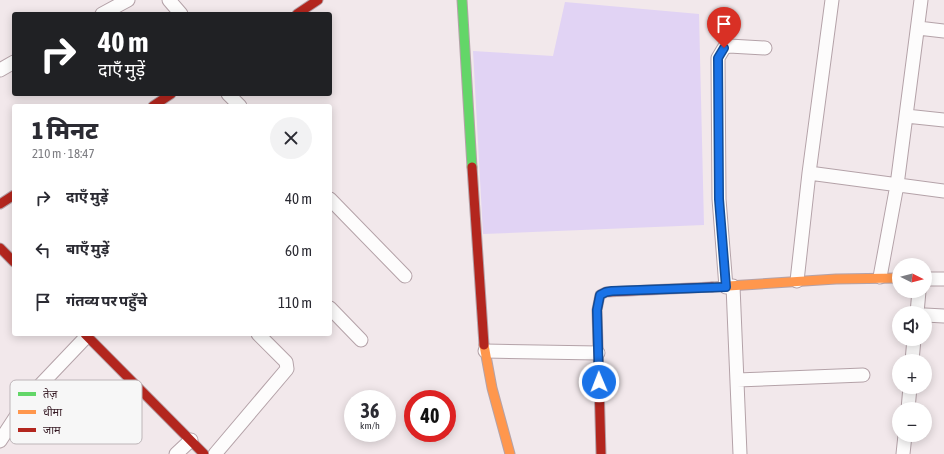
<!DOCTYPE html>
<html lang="hi">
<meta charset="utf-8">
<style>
:root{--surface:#fff;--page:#f2f2f3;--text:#2b2b33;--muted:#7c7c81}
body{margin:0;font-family:"Asap Condensed","Noto Sans Devanagari",sans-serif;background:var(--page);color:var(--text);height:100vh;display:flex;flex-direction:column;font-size:15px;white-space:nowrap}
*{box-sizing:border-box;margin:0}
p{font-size:13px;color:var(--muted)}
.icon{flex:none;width:22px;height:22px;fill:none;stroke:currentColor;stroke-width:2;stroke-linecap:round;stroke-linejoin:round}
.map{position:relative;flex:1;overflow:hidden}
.sheet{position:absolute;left:12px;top:104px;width:320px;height:232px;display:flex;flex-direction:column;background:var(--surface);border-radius:4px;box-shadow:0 2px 10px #0003}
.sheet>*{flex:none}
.banner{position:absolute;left:12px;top:12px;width:320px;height:84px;border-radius:4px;box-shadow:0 2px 10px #0003;background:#202124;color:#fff;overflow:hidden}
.needle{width:26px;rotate:96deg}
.controls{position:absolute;left:892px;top:258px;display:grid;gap:8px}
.controls a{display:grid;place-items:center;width:40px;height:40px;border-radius:50%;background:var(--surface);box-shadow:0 2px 10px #0003;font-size:20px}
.speed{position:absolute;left:344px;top:390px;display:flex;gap:8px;font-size:20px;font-weight:700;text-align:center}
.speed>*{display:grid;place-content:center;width:52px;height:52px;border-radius:50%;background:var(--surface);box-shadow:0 2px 10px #0003;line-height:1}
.speed small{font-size:10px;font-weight:400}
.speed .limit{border:6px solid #d22;background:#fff;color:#111}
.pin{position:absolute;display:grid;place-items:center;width:34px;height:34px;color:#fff;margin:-41px -17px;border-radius:50% 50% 50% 0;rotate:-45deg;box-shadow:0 0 4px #0007}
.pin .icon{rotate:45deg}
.me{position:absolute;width:44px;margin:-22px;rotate:359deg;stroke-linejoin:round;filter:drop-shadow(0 0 3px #0008)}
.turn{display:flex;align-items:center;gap:14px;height:84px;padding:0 20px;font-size:18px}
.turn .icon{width:52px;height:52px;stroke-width:2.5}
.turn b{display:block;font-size:28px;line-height:34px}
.round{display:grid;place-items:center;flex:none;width:42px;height:42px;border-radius:21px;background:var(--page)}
.headline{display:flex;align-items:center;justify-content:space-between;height:68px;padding:0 20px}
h1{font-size:24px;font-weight:800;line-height:30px}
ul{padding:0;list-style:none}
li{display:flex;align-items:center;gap:12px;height:52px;padding:0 20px}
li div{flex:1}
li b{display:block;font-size:15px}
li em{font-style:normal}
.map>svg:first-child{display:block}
.green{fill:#e1d3f4}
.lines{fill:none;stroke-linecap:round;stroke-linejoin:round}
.street-casing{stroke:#b4a2a8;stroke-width:15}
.fast-casing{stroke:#b4a2a8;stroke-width:11}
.slow-casing{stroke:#b4a2a8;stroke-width:11}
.jam-casing{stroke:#b4a2a8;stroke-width:11}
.street{stroke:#fdfcfc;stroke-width:13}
.fast{stroke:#63d668;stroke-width:9}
.slow{stroke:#ff974d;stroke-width:9}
.jam{stroke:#b3261e;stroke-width:9}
.route-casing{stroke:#114b97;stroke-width:10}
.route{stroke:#1a73e8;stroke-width:7}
.key{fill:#f7f7f7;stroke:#bdb5b8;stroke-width:1}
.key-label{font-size:11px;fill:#361a24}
</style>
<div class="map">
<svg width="944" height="454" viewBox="0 0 944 454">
<rect width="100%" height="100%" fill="#f2e8eb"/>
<path class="green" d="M565,2l134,12 5,211 -221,9 -10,-183 80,5z"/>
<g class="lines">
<defs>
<path id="street" d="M169,0l12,14
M102,14l26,-14
M918,28l26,3
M0,70l14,-8
M228,94l12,12
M906,116l38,4
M809,173l135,18
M330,199l75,77
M880,277l17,-92 24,-185
M925,279h19
M797,281l12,-108 23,-173
M733,286l7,168
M726,287l-7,-88 -1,-141 6,-10 5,-2 36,2
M330,308l31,32
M917,313l2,-22
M925,315l19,1
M485,351l113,2
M912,361l2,-22
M737,380l126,-5
M908,409l2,-22
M0,441l28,-43 59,-62
M176,454l15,-14
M215,454l72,-85 -1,-7 -28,-28
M903,454l2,-19"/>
<path id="fast" d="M462,0l10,167"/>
<path id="slow" d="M712,287l124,-8 63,-1
M484,345l8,43 18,66"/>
<path id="jam" d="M297,14l21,-14
M153,106l18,-12
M472,167l12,178
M0,204l14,-9
M0,248l14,14
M85,334l119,120
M601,454l-4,-144 3,-15 6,-3 106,-5"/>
</defs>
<use href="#street" class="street-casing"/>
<use href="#fast" class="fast-casing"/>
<use href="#slow" class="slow-casing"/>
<use href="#jam" class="jam-casing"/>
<use href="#street" class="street"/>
<use href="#fast" class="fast"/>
<use href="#slow" class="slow"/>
<use href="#jam" class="jam"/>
</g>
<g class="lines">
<defs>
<path id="route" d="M599,382l-2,-72 3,-15 6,-3 6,-1 114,-4 -7,-88 -1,-141 6,-10"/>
</defs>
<use href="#route" class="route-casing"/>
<use href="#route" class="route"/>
</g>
<rect x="10" y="380" width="132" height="64" rx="6" class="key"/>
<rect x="18" y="392" width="18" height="4" fill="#63d668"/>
<rect x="18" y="410" width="18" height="4" fill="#ff974d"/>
<rect x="18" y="428" width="18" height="4" fill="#b3261e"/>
<g class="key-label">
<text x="43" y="398">तेज़</text>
<text x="43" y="416">धीमा</text>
<text x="43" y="434">जाम</text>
</g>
</svg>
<div class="controls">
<a><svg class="needle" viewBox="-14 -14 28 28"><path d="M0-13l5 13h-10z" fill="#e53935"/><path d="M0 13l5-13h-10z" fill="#7c7c81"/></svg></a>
<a><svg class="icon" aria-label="sound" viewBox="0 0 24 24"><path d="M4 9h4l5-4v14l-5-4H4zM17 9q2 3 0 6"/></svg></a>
<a>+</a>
<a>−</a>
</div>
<div class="speed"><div>36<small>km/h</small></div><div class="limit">40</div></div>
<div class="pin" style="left:724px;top:48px;background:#d93025"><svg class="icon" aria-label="arrive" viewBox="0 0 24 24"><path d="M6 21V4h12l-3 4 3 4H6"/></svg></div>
<svg class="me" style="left:599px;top:382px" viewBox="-20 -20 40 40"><circle r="17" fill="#1a73e8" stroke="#fff" stroke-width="3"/><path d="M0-11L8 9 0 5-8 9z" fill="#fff"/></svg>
<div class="banner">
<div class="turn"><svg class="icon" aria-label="right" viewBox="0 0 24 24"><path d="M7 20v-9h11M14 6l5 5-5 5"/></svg><div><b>40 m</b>दाएँ मुड़ें</div></div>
</div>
<section class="sheet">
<div class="headline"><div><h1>1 मिनट</h1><p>210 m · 18:47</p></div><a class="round"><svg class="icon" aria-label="close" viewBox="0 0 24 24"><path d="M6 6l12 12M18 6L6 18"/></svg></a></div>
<ul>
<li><svg class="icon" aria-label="right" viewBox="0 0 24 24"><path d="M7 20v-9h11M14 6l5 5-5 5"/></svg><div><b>दाएँ मुड़ें</b></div><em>40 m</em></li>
<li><svg class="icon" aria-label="left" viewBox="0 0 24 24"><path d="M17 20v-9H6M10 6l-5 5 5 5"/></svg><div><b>बाएँ मुड़ें</b></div><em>60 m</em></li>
<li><svg class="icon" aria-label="arrive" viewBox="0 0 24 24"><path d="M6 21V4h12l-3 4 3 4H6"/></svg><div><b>गंतव्य पर पहुँचे</b></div><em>110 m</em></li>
</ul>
</section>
</div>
